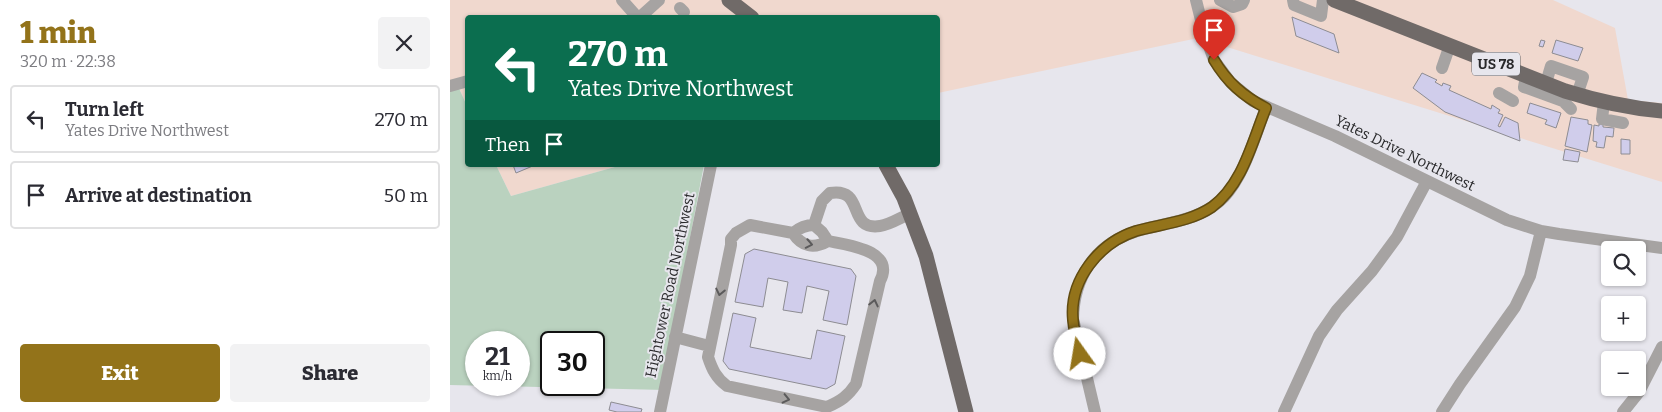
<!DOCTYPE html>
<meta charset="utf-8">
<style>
:root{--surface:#fff;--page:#f2f2f3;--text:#2b2b33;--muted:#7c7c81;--line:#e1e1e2;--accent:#93731a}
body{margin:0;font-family:Bitter,serif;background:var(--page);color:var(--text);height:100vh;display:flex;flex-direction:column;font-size:19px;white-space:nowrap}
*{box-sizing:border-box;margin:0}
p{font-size:16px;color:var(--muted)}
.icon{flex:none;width:28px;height:28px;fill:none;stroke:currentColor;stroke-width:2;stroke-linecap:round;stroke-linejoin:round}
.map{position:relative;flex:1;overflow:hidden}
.sheet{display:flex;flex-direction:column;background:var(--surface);width:450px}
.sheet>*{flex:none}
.hud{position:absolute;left:15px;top:15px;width:475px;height:152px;border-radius:5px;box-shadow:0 1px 4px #0004;background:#0b6e4f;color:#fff;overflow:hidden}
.buttons{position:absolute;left:1151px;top:241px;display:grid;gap:10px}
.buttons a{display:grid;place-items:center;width:45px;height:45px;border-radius:5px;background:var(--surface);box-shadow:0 1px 4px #0004;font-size:25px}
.speed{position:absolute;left:15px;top:331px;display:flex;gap:10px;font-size:25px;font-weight:700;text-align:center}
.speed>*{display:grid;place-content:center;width:65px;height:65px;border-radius:50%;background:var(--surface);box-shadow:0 1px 4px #0004;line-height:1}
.speed small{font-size:12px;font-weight:400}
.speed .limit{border:2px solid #111;border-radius:8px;background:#fff;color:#111}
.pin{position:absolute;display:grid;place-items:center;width:42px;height:42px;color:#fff;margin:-51px -21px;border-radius:50% 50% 50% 0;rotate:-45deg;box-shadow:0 0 5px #0007}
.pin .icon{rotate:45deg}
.me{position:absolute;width:55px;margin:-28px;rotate:347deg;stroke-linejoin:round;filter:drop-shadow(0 0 4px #0008)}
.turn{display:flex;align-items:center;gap:18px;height:105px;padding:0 20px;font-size:22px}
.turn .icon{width:65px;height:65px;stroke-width:2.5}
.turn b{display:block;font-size:35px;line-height:42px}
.then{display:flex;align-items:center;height:48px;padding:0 20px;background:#0003;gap:10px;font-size:19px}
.round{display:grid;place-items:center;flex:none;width:52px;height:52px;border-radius:5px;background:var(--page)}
.headline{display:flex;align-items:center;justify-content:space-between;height:85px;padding:0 20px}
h1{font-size:30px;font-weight:800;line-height:38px;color:var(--accent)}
.action{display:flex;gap:10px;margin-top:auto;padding:10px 20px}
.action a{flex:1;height:58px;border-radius:5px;background:var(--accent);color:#fff;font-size:20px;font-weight:800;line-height:58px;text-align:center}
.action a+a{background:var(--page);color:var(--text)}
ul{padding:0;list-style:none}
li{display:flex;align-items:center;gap:15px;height:68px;margin:0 10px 8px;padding:0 10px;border:2px solid var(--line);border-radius:5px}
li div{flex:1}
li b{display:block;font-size:19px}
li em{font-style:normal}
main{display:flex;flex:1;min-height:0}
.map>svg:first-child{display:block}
.commercial{fill:#f0d8ce}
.green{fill:#bad2bf;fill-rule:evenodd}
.building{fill:#d0cdeb;stroke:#8d8c92}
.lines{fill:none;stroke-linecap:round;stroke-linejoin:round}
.minor{stroke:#a6a3a2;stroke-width:12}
.major{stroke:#706a68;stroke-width:15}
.oneway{stroke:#5b5a5b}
.route-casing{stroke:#604b11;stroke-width:12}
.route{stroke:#93731a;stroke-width:9}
.labels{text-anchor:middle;stroke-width:4;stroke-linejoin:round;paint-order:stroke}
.shield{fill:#e7e6ed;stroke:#626265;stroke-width:1}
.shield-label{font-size:14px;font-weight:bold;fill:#29292b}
.street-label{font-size:15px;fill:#29292b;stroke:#e7e6ed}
</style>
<main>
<section class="sheet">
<div class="headline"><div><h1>1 min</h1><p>320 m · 22:38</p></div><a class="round"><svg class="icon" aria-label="close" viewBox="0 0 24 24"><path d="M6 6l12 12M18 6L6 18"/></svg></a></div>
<ul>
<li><svg class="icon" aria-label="left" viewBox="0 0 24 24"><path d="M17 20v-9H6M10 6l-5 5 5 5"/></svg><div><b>Turn left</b><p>Yates Drive Northwest</p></div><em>270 m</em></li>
<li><svg class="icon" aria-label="arrive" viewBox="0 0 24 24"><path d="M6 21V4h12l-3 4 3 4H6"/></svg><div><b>Arrive at destination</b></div><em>50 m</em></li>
</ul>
<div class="action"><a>Exit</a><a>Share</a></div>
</section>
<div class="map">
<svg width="1212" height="412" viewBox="0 0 1212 412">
<rect width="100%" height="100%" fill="#e7e6ed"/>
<path class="commercial" d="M0,0h1103l62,28 13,72 34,3v79l-464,-144 -260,55v-75h-470l-1,88 -10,-22 -7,2z
M46,165h126l-111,31z"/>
<path class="green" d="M7,84l10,22 1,59h28l15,31 111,-31h82l-17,88 -22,137 -215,-5v-299zM26,342h43v43h-43zM101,342h43v43h-43z"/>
<path class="building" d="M842,17l42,17 5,19 -43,-17z
M1091,40l4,1 -2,6 -4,-1z
M1106,40l27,8 -5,13 -26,-8z
M972,73l15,7 -2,2 7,4 1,-3 8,3 -2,4 42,19 1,-4 8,5 -2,3 5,2 -5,11 2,1 5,-10 13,6 2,18 -75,-29 -32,-24z
M1080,103l31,10 -5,15 -11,-4 2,-4 -20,-7z
M1121,117l17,3v4l4,1 -5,27 -22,-6z
M1149,124h4v3l11,1 -1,9 -7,-1 -2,12 -8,-1 1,-5 -4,-1 1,-16 5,1z
M1171,139l9,1v14h-9z
M1115,149l15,3 -2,10 -15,-2z
M63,165h22l-19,8z
M304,249l97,20 5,7 -9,49 -24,-5 6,-29 -22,-5 -5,27 -19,-3 5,-28 -20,-4 -5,29 -28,-5 10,-48z
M283,313l23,5 -6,29 61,12 6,-29 28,6 -10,48 -9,5 -97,-20 -6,-8z
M161,402l31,7 -1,3h-24l-8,-2z"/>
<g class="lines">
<path class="minor" d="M172,0l16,18
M746,0l8,32 10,28 17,23 22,18 82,35 172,84 34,11 18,3 103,14
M770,0l13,7 9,-3 2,-4
M843,0l1,5 27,11 2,-16
M230,8l4,4
M189,18l20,-18
M992,68l8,-23
M1076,76l-2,11 39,14 8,8
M1096,83l5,-17 32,11 -6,18
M0,86l18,-5
M1049,93l14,8
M1154,102l-2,17 21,4
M364,225c-8,0 -15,3 -21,8l-43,-8 -14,8 -5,6v6l-23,112c4,12 8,21 19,29l100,21c14,-6 21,-11 29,-23l24,-103c16,-31 -33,-36 -52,-40l-6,-9 -8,-7 8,-24 8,-8c36,-6 16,38 50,33 9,-1 20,-8 29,-12
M343,233c9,14 21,16 35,8
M225,337l34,9
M210,412l51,-247
M645,412l-22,-93c1,-42 22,-75 64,-88 30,-9 64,-10 87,-34 21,-22 31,-62 42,-89
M834,412l35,-76 18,-26 35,-39 25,-34 30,-56
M992,412l18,-28 55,-77 15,-31 11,-45
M1173,412l16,-20 23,-45"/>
<path class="major" d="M279,0l23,18
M884,0l231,91c32,10 63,17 97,20
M436,165l18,33 22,58 40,156"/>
</g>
<defs><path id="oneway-chevron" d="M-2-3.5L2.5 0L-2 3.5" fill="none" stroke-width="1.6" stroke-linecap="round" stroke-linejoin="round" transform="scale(1.25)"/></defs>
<g class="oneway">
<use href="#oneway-chevron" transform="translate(359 244) rotate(11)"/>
<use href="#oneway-chevron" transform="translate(270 292) rotate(102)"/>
<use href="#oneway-chevron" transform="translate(424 303) rotate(-77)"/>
<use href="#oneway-chevron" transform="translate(336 399) rotate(13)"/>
</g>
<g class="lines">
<defs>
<path id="route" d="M630,354c-3,-11 -6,-22 -7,-34 -4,-40 26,-77 63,-89 25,-7 54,-9 76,-24 31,-23 40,-65 54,-99 -23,-12 -39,-26 -52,-48"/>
</defs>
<use href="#route" class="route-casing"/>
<use href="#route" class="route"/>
</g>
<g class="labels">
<rect class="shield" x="1022" y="52.5" width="48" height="23" rx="4"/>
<g class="shield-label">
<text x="1046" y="69">US 78</text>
</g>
<g class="street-label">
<text transform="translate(955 153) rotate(26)" y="5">Yates Drive Northwest</text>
<text transform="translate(220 285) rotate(-78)" y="5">Hightower Road Northwest</text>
</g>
</g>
</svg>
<div class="buttons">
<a><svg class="icon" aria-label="search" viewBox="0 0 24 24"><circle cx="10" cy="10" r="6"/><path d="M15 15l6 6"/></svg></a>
<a>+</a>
<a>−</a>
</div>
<div class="speed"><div>21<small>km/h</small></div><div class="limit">30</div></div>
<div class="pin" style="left:764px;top:60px;background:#d93025"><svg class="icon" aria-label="arrive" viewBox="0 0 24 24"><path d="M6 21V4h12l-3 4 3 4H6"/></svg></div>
<svg class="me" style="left:630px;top:354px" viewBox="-20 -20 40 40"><circle r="19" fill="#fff"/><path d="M0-13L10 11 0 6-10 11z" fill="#93731a"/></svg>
<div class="hud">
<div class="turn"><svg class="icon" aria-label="left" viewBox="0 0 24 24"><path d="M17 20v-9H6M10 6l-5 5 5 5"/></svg><div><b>270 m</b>Yates Drive Northwest</div></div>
<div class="then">Then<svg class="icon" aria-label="arrive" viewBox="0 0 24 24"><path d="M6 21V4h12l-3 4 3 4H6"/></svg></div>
</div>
</div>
</main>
